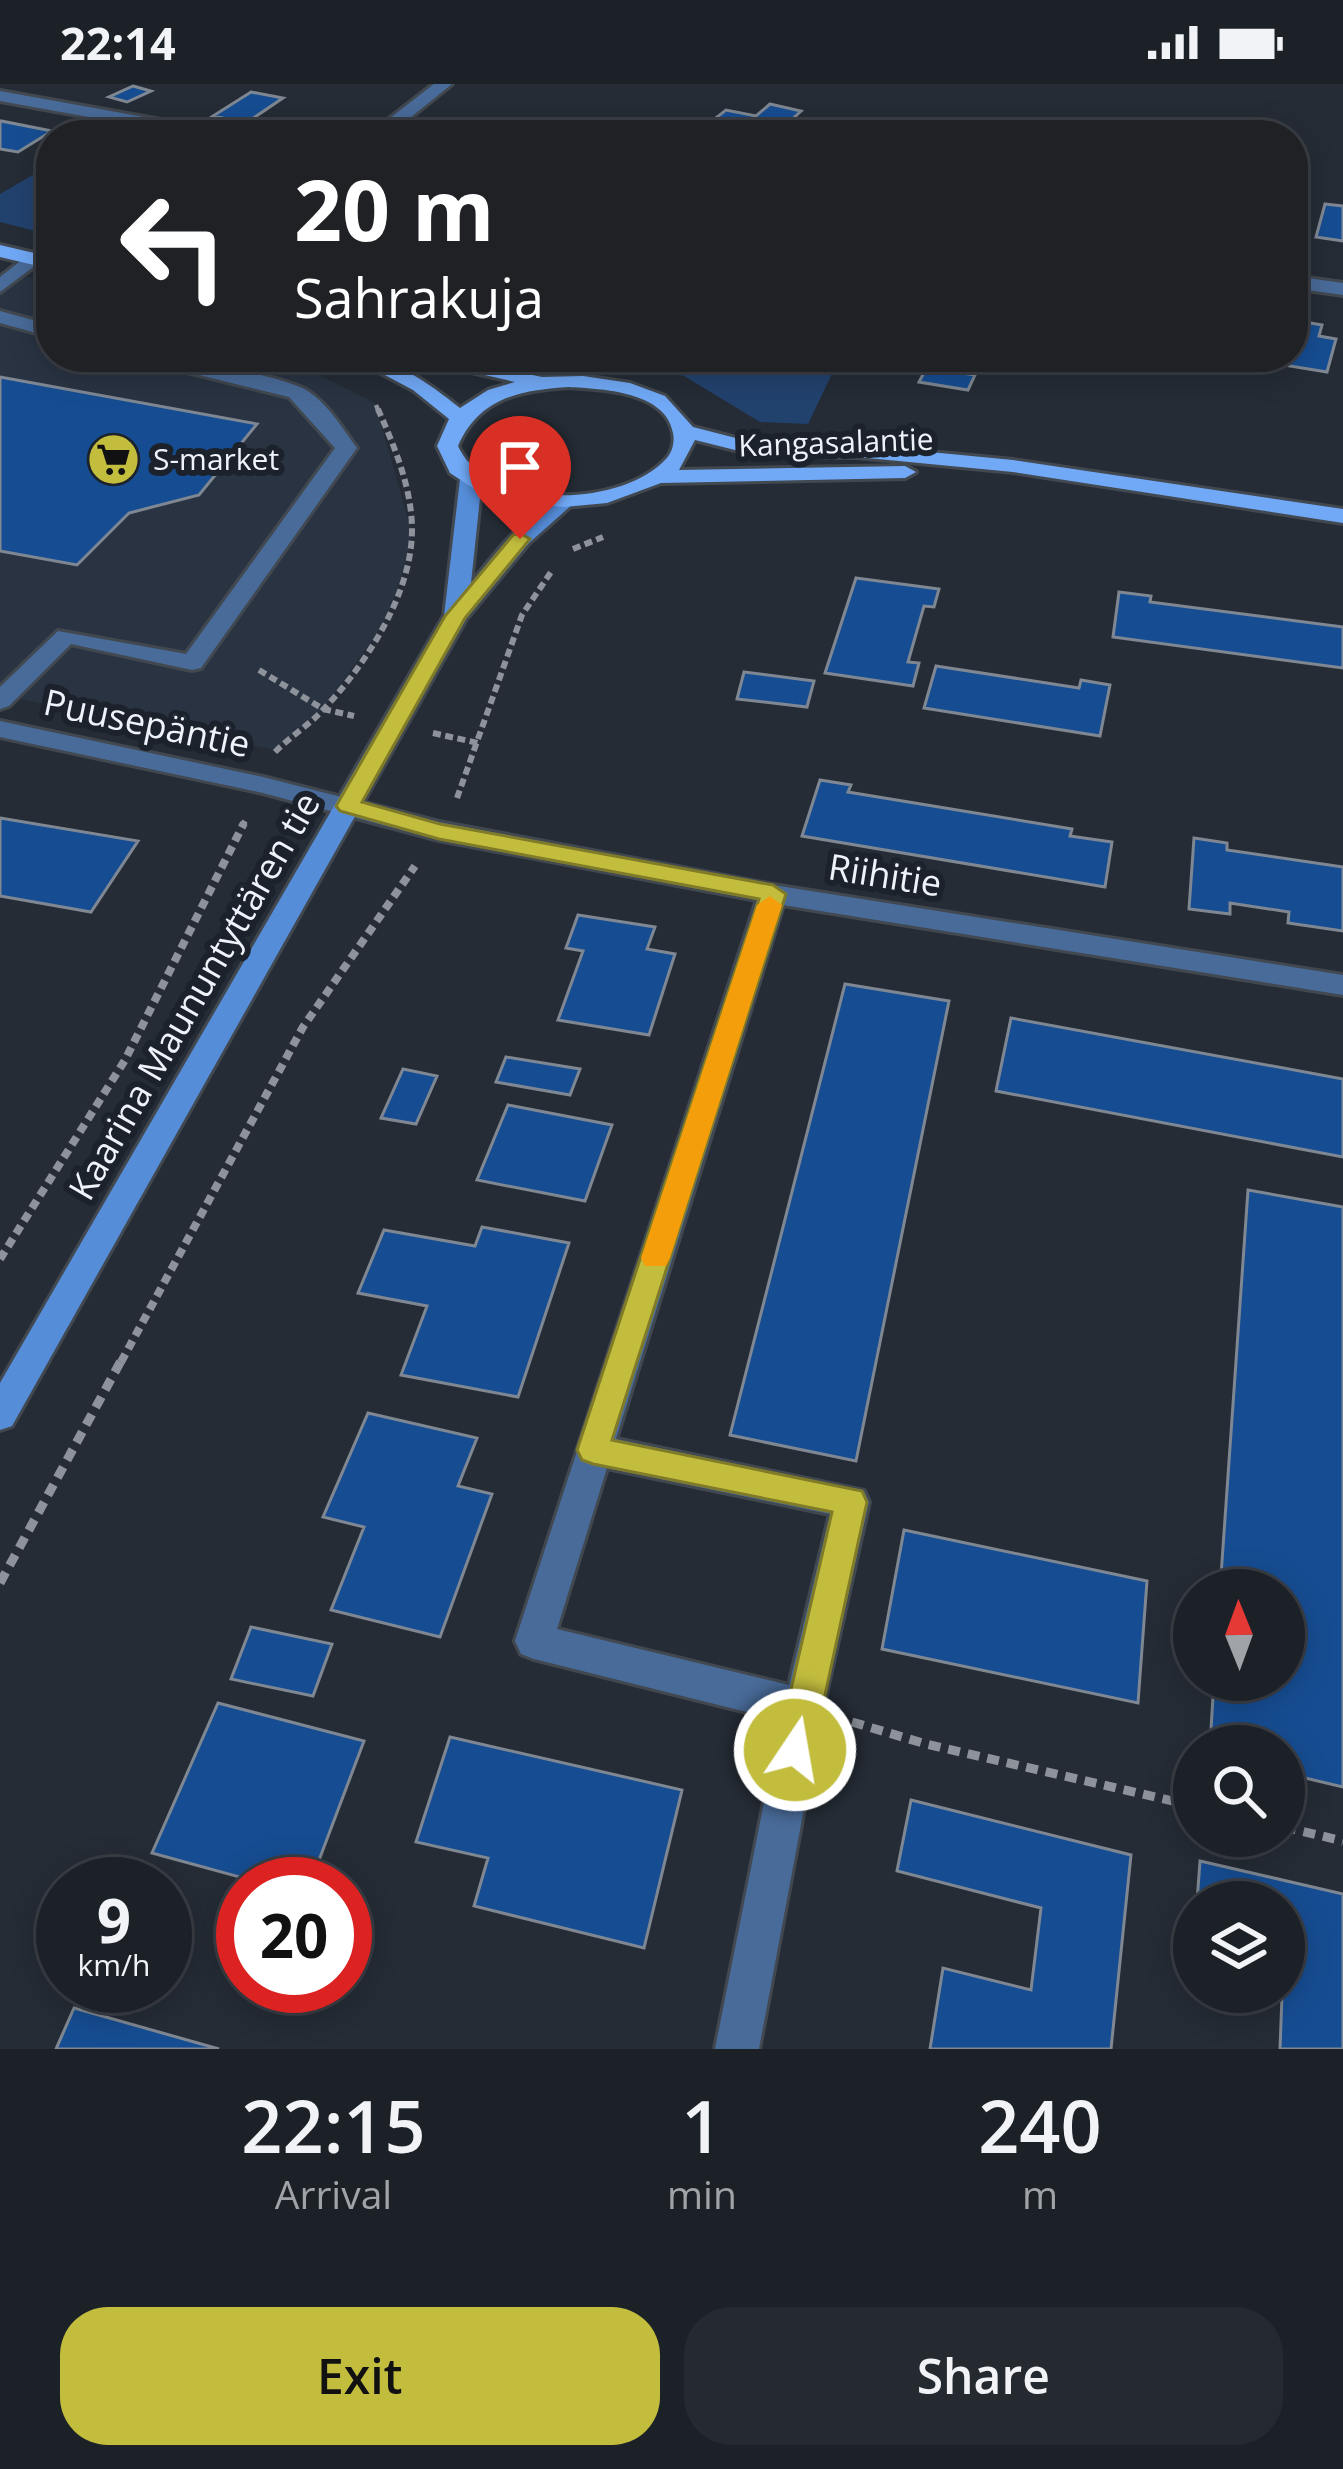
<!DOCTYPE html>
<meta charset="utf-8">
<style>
:root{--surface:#1c2128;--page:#252930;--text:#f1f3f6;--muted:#a0a3a8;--line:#3a3e45;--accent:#c3bd3e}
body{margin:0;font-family:"Open Sans",sans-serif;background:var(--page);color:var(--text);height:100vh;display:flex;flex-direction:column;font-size:45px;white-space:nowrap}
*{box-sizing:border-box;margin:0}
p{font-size:39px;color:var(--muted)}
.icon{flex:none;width:66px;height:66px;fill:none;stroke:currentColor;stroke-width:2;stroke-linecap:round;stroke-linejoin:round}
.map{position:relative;height:1965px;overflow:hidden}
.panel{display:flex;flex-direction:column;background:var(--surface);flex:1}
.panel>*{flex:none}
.guide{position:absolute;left:36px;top:36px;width:1272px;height:252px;border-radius:48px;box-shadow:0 6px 30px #0003,0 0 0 3px var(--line);background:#202124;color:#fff;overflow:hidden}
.needle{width:78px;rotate:359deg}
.controls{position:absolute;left:1173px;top:1485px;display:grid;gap:24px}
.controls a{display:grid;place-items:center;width:132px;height:132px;border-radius:50%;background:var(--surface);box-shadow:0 6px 30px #0003,0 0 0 3px var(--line);font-size:60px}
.speed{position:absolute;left:36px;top:1773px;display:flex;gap:24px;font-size:60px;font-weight:700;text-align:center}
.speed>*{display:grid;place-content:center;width:156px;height:156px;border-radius:50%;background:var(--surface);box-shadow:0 6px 30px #0003,0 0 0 3px var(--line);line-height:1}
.speed small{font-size:30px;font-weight:400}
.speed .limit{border:18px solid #d22;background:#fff;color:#111}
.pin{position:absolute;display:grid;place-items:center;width:102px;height:102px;color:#fff;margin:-123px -51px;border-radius:50% 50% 50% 0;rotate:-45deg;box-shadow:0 0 12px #0007}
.pin .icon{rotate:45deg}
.me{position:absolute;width:132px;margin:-66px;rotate:12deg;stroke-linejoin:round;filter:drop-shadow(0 0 9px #0008)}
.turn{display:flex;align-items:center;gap:42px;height:252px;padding:0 60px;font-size:54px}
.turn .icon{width:156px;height:156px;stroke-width:2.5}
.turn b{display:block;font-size:84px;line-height:102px}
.eta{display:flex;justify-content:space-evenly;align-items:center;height:204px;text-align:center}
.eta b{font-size:72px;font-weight:600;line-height:84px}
.button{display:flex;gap:24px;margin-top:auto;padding:24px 60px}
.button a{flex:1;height:138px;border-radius:48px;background:var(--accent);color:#111;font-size:48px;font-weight:600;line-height:138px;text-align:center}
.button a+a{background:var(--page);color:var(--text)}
.status{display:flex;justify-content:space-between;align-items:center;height:84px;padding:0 60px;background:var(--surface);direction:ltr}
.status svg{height:33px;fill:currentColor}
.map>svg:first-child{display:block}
.built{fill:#293342}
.green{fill:#22426e}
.building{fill:#164d92;stroke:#7e8792;stroke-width:3}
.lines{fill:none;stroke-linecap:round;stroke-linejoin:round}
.service-casing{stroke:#414850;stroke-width:6}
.minor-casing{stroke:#414850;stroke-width:6}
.secondary-casing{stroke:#414850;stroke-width:6}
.primary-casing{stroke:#414850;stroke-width:6}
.path-far3{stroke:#8e939b;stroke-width:4.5;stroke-dasharray:6 3;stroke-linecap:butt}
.path-far2{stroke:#8e939b;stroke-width:6;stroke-dasharray:8 4.5;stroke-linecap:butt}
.path-far1{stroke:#8e939b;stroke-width:8;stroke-dasharray:9 6;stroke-linecap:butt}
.path{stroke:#8e939b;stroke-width:9;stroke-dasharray:12 8;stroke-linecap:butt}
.service{fill:#496b99;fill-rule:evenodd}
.minor{fill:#496b99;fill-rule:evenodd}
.secondary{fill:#568dd8;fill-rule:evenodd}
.primary{fill:#71a9f6;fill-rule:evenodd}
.route{fill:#c3bd3e;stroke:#7f7b28;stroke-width:3}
.slow{fill:#f59e0b}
.labels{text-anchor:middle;stroke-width:12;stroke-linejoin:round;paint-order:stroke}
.far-street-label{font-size:30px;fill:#eef2f9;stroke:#1b222b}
.far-poi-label{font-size:30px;fill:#eef2f9;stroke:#1b222b;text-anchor:start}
.street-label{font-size:36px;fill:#eef2f9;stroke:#1b222b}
</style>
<div class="status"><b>22:14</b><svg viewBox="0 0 49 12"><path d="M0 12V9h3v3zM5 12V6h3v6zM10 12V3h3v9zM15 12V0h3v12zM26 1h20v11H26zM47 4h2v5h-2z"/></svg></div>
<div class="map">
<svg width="1343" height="1965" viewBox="0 0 1343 1965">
<rect width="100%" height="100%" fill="#252c35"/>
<path class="built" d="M14,189l37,9v75h232l92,46 37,130 -10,43 -18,48 -61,85 -48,41 -275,-55v-409z"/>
<path class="green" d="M43,85l8,1v65l-51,-13v-28z
M581,273h259l-32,67 -48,-2 -76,-46 -63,-15z"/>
<path class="building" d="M133,2l18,5 -24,11 -18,-5z
M251,8l32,6 -37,25 -33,-7z
M770,20l31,7 -26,24 -80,-1 31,-24 30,6z
M0,38l1,-1 51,10 -34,21 -18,-3z
M914,40l50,10 -62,1z
M1325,120l18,2v35l-27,-4z
M1293,236l29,5 -3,11 17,3 -9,33 -87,-14 53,-1z
M927,283l48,8 -7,15 -49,-8z
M0,293l257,47 -58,71 -70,18 -52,52 -77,-14z
M856,494l83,11 -5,18 -10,-1 -16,56 11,1 -6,23 -88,-13z
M1119,508l32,4 -1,6 193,25v41l-230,-31z
M936,582l143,22 2,-8 29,5 -10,51 -176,-28z
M744,588l70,9 -7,26 -70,-8z
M820,696l31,5 -3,7 224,37 -2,7 42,6 -7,45 -303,-51z
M0,734l138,23 -47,71 -91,-16z
M1194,754l33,5v7l116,17v64l-55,-8 1,-11 -59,-9v11l-41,-5z
M578,831l77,12 -8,22 28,5 -26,81 -91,-15 25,-69 -17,-3z
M845,900l104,17 -93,460 -126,-26z
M1011,934l332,61v78l-347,-66z
M506,973l74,12 -10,26 -74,-13z
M403,985l34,7 -21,48 -35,-6z
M508,1021l104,20 -27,76 -108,-21z
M1248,1106l95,17v580l-59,-14v-27h-74l4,-66h70v-90h-64z
M482,1143l87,16 -51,154 -117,-22 26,-69 -69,-13 26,-63 91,16z
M368,1329l109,25 -19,48 34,8 -52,143 -109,-27 33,-83 -41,-10z
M904,1446l243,51 -9,122 -256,-54z
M251,1543l81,17 -19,52 -82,-17z
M218,1619l146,38 -54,143h-45l-113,-31z
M450,1653l232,53 -38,158 -170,-42 14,-48 -72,-16z
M911,1716l220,55 -20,194h-181l13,-81 88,22 10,-82 -144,-37z
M1200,1777l143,33v155h-63l2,-53 -19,-4h21v-90h-87z
M74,1924l145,41h-163z"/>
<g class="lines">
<defs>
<path id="service" d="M28,171l16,4 -44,33v-15z
M0,227l51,14v12l-51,-14z
M126,273c41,0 136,14 174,30 24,10 42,41 57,61l-156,220 -9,2 -121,-26 -62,62 -9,3v-22l58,-56 128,23 149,-206 -46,-51z
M803,1604l14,6 6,13 -64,342h-44l68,-342 6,-13z"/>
<path id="minor" d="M434,0h18l-52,42 31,9h-86l36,-10z
M0,7l216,39 8,5h-36l-188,-34z
M1293,192l50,7v12l-50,-7z
M0,637l263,56 176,45 334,63 570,90v20l-560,-90 -167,534 248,52 5,11 -46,205 -6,13 -14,6 -269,-67 -13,-5 -6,-13 242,-741 -318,-60 -176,-47 -263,-56zM607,1384l223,46 -41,171 -232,-56z"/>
<path id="secondary" d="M471,388l11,7 -11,104c20,-23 69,-91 101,-86l3,5 -47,42 -62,75 -454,807 -12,4v-47l444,-767 16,-137z"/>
<path id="primary" d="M0,161l51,12v12l-51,-12z
M351,273c43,0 76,25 109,51l28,-18 27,-8 -109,-25h41l95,20 41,-1 47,7 35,13 28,31 66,17 98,1 156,15 330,49v14l-330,-51 -156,-15 -98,-1 -64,-16 -16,30 226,-4 11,6 -11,6 -244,5 -54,20 -43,4 -43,-4 -45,-13 -26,-17 -13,-27 12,-27 -36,-29zM569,303c32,2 97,4 104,46 2,9 -1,20 -7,26 -45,49 -178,52 -208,-13 21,-48 62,-56 111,-59z"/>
</defs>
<use href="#service" class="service-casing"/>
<use href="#minor" class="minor-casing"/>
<use href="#secondary" class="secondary-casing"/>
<use href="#primary" class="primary-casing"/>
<path class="path-far3" d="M376,321l2,5"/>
<path class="path-far2" d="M573,465l30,-12
M259,586l64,39 31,7
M433,649l45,10
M275,668c13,-13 29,-24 42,-36 45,-45 95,-120 95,-186 0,-42 -18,-85 -35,-123
M457,714l65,-183 31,-46
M242,742l3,-5"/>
<path class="path-far1" d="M0,1175l125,-199 119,-237
M121,1278l182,-335 112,-161"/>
<path class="path" d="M0,1499l122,-224
M852,1638l74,22 268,62
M1284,1743l59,14"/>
<use href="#service" class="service"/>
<use href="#minor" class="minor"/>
<use href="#secondary" class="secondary"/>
<use href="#primary" class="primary"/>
</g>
<path class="route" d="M520,449l10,6 -65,79 -103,184 78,22 333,61 13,9 -174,546 250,51 5,11 -54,248 -6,13 -12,5 -13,-5 -5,-13 55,-238 -239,-48 -11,-4 -5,-10 182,-551 -320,-60 -99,-28 -4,-5 109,-190 68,-81z"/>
<path class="slow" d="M770,812l12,9 -112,353 -4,8h-21l-4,-8 116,-353z"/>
<defs>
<symbol id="supermarket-disc" viewBox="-11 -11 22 22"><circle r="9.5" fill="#c3bd3e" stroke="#1b222b"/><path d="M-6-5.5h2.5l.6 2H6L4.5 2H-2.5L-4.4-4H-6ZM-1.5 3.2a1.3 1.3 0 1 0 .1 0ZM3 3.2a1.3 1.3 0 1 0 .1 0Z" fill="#111"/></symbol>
</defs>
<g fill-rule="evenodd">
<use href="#supermarket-disc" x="84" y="346" width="59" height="59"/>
</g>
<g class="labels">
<g class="far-street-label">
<text transform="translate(836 359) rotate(-2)" y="10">Kangasalantie</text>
</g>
<g class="far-poi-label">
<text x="153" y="386">S-market</text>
</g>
<g class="street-label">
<text transform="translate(147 639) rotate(12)" y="13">Puusepäntie</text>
<text transform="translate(885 791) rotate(9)" y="13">Riihitie</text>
<text transform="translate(194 912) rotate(-60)" y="13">Kaarina Maununtyttären tie</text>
</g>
</g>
</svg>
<div class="controls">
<a><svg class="needle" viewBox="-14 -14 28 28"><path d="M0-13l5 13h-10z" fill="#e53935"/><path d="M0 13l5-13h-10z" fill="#a0a3a8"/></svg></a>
<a><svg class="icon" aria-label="search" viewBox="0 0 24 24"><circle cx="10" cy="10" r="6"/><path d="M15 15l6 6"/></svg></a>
<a><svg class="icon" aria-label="layers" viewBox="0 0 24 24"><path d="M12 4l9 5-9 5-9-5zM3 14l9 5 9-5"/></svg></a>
</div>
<div class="speed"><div>9<small>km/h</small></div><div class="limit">20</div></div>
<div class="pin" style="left:520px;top:455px;background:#d93025"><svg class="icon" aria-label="arrive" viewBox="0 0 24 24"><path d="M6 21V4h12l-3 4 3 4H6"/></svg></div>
<svg class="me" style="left:795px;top:1666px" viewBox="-20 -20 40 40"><circle r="17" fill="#c3bd3e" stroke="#fff" stroke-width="3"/><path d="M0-11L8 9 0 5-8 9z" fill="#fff"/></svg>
<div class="guide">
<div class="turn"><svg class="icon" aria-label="left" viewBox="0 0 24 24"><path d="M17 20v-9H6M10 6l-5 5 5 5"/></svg><div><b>20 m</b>Sahrakuja</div></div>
</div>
</div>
<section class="panel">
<div class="eta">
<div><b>22:15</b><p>Arrival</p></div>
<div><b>1</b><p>min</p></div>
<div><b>240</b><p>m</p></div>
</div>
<div class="button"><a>Exit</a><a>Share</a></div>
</section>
